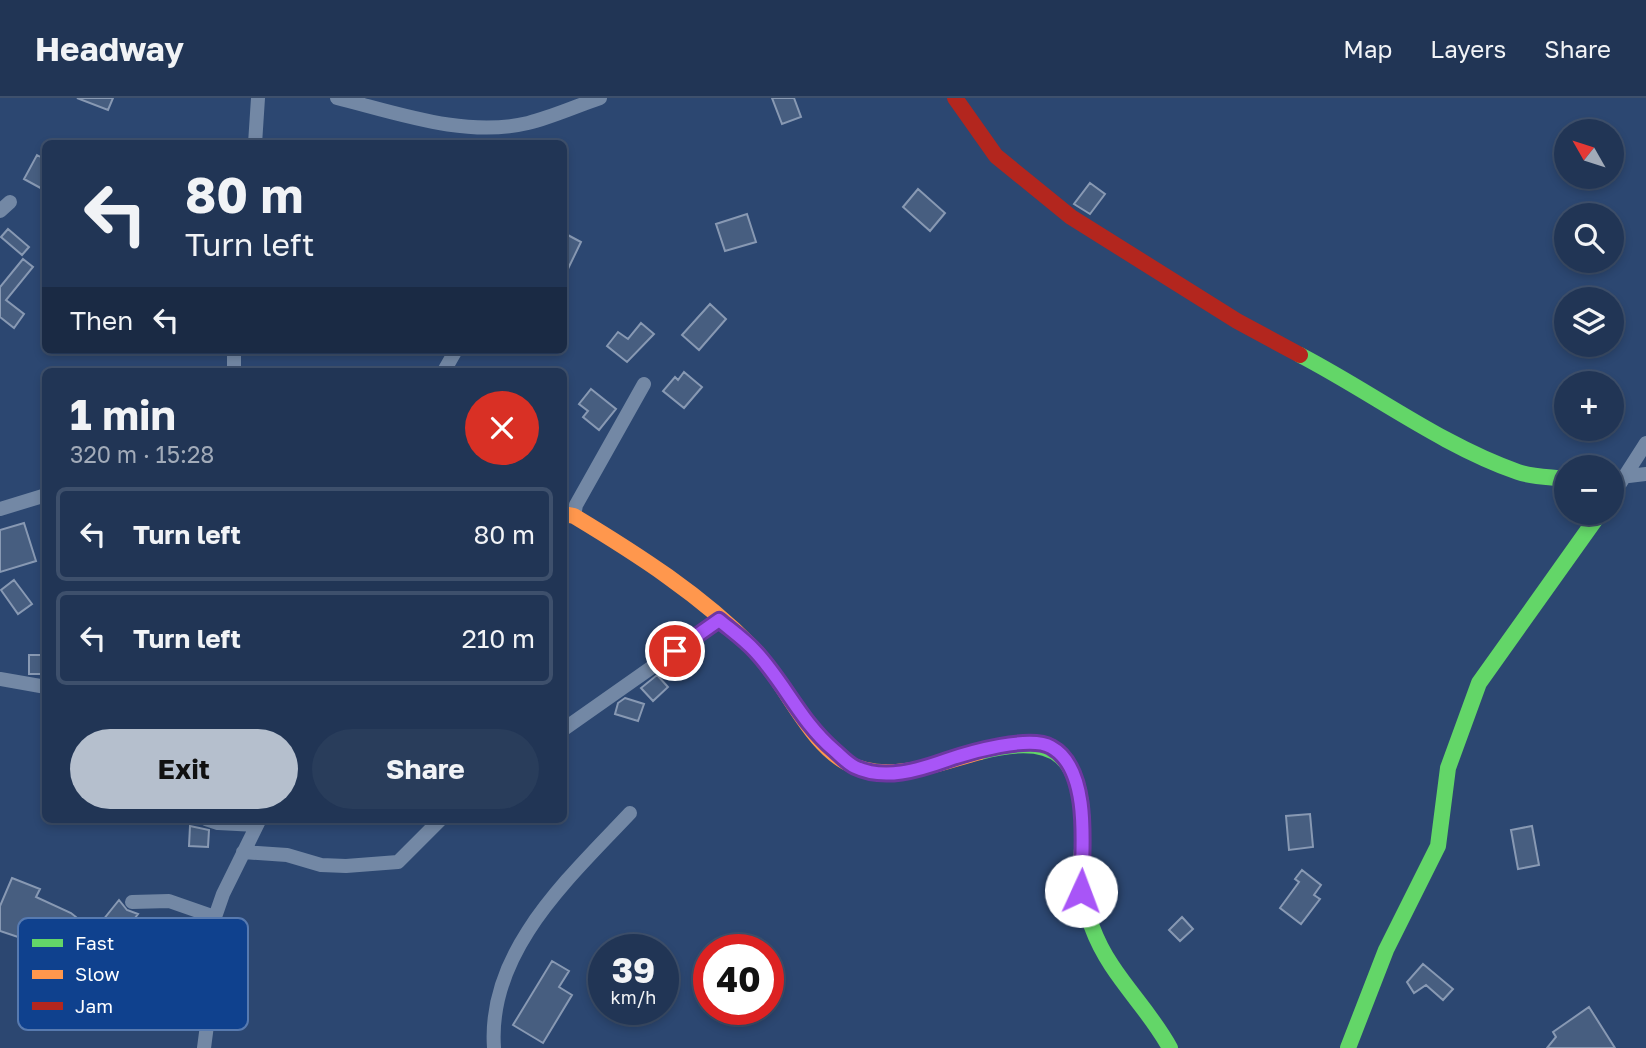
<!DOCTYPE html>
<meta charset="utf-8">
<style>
:root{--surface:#213555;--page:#293d5b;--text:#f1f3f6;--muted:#a2abb9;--line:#3e506c;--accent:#b5bfcd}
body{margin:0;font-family:"Golos Text",sans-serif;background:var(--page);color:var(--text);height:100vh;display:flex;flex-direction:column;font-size:26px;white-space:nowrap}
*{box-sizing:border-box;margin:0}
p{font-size:23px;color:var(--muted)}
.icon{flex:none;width:38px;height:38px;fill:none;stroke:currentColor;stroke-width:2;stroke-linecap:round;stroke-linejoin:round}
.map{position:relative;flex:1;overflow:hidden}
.side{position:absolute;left:42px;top:270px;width:525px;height:455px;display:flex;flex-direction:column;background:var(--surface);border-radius:10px;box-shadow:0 4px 10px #0003,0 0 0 2px var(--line)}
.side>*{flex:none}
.banner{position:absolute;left:42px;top:42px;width:525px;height:214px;border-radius:10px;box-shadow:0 4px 10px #0003,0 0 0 2px var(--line);background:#213555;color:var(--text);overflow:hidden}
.needle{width:46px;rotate:309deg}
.tools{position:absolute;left:1554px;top:21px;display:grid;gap:14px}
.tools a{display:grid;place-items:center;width:70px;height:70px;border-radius:50%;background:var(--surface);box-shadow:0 4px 10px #0003,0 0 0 2px var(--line);font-size:35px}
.speed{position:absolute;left:588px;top:836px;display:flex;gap:14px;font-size:35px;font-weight:700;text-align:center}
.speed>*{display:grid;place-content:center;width:91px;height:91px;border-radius:50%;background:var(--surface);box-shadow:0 4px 10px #0003,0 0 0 2px var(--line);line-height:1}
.speed small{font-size:18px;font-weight:400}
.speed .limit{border:10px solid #d22;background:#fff;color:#111}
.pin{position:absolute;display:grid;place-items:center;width:60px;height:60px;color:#fff;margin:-30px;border:4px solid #fff;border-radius:50%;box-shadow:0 2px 7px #0007}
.me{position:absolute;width:77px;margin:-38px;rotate:2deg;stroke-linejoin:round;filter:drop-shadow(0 0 5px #0008)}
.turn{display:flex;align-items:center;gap:24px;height:147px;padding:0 28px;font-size:32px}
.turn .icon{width:91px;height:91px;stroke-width:2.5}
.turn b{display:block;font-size:49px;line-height:60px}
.then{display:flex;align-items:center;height:66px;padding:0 28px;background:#0003;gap:14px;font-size:26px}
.round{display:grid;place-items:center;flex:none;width:74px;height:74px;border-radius:37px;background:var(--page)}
.overview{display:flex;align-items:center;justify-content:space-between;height:119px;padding:0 28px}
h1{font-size:42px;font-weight:700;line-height:52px}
.button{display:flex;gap:14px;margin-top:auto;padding:14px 28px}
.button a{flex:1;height:80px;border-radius:42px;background:var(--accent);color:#111;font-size:28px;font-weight:700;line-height:80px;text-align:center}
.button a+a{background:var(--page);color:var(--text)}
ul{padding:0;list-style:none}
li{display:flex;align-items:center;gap:21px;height:94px;margin:0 14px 10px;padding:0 14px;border:4px solid var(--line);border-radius:10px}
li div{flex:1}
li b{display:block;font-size:26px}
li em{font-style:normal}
header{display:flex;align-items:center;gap:42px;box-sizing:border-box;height:98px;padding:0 35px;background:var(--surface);border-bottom:2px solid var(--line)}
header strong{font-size:33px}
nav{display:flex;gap:38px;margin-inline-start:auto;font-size:24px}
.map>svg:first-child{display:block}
.building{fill:#475e80;stroke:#8899b3;stroke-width:2}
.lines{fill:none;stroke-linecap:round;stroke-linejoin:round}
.street{stroke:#7388a5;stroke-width:14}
.fast{stroke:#63d668;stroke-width:16}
.slow{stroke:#ff974d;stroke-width:16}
.jam{stroke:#b3261e;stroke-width:16}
.route-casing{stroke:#6d37a1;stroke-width:18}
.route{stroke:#a855f7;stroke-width:12}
.key{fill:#0f418e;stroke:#577ab0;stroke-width:2}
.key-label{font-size:19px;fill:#fff}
</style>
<header>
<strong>Headway</strong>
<nav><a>Map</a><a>Layers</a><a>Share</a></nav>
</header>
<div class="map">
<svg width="1646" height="950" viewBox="0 0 1646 950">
<rect width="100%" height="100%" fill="#2c4771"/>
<path class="building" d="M77,0h36l-5,12z
M772,0h22l7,19 -19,7z
M37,57l9,5v31l-22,-12z
M1090,85l15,11 -15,20 -16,-10z
M918,91l27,24 -15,18 -27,-24z
M747,116l9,28 -31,9 -9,-27z
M8,131l21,18 -7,8 -21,-18z
M564,135l17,9 -17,35z
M23,161l10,8 -27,33 18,14 -10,14 -14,-11v-30z
M710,206l16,15 -27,31 -17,-15z
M641,225l13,11 -27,28 -20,-16 11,-14 10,7z
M684,274l18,15 -18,21 -21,-17 12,-14 3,3z
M591,291l25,20 -17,21 -16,-13 5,-6 -9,-7z
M24,425l12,38 -36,11v-42z
M14,482l18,24 -14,10 -17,-24z
M29,557h16v19h-16z
M657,577l11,12 -15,14 -12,-13z
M625,600l19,6 -6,17 -23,-7 3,-11z
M1310,716l3,33 -24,3 -3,-34z
M190,728l19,4 -1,17 -19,-1z
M1532,728l7,39 -21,4 -7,-39z
M1302,772l19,15 -7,10 6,4 -19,25 -21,-16 19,-26 -4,-3z
M12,780l28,11 -4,8 35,16 26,21 -16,19 -33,-27 -2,5 -20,-8 -5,15 -21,-7v-25z
M119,802l8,10 11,4 -16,21 -19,-15z
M1182,819l11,12 -13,12 -11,-11z
M552,863l17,10 -10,16 13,8 -29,48 -30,-18z
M1423,866l30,25 -10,11 -17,-15 -12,8 -7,-11z
M1589,909l26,41h-68l9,-11 -3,-5z"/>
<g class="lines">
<path class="street" d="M337,0c60,15 129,40 191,25 24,-6 48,-17 72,-25
M255,46l3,-46
M0,113l10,-9
M234,273v-21
M444,273l12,-21
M1612,380l34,-4
M1612,398l34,-53
M0,411l46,-14
M574,418l2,-11 68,-121
M0,581l46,8
M564,631l155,-109
M206,721l12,4 39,2
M243,754l44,3 34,10 25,1 52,-4 43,-43
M132,804l37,-1 46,16
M204,950l10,-76 1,-55 8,-23 37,-75
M494,950c-7,-97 75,-170 136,-235"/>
<path class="fast" d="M1300,257c73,38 141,90 218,117 14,5 33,5 48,7
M980,654c79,-21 103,6 103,85 -1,16 -4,33 -2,49 1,14 6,28 11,41 18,49 54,77 78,121
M1348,950l38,-98 52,-104 10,-78 31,-85 121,-170"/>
<path class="slow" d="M564,416l10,2c63,38 127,79 179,132 33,34 57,102 103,119 39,15 85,-5 124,-15"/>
<path class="jam" d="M955,0l41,58 75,61 166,104 63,34"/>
</g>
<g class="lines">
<defs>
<path id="route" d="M675,553l44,-31c12,10 25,19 36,31 30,32 45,70 79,99 6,5 13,13 21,17 29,14 64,3 92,-7 23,-8 83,-25 104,-13 41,22 31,106 30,144"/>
</defs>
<use href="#route" class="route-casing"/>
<use href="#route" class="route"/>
</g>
<rect x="18" y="820" width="230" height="112" rx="10" class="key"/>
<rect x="32" y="841" width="31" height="8" fill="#63d668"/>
<rect x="32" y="872" width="31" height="9" fill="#ff974d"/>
<rect x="32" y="904" width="31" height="8" fill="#b3261e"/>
<g class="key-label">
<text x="75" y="852">Fast</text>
<text x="75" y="883">Slow</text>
<text x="75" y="915">Jam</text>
</g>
</svg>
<div class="tools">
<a><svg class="needle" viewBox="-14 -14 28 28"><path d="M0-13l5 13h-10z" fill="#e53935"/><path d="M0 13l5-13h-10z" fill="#a2abb9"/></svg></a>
<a><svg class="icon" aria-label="search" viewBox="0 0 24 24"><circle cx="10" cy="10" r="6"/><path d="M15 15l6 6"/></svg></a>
<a><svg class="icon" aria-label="layers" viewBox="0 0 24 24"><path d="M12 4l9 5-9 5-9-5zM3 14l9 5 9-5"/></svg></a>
<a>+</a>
<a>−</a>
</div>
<div class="speed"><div>39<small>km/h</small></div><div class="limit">40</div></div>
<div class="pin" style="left:675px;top:553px;background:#d93025"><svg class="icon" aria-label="arrive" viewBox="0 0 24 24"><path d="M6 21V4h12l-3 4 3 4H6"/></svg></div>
<svg class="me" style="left:1081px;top:793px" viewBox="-20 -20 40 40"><circle r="19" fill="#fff"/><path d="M0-13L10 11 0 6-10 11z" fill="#a855f7"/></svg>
<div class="banner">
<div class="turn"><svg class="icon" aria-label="left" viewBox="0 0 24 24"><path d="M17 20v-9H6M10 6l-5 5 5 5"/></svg><div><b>80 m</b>Turn left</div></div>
<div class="then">Then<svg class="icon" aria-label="left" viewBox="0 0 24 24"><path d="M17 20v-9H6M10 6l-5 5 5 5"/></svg></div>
</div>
<section class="side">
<div class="overview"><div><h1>1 min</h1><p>320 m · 15:28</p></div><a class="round" style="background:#d93025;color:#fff"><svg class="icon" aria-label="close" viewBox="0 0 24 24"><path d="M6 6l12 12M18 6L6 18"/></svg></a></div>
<ul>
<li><svg class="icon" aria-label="left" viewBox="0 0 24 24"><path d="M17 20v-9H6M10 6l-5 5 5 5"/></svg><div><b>Turn left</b></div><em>80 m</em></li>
<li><svg class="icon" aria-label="left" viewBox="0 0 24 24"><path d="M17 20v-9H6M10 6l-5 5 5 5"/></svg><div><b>Turn left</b></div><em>210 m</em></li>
</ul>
<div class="button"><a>Exit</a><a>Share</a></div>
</section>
</div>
